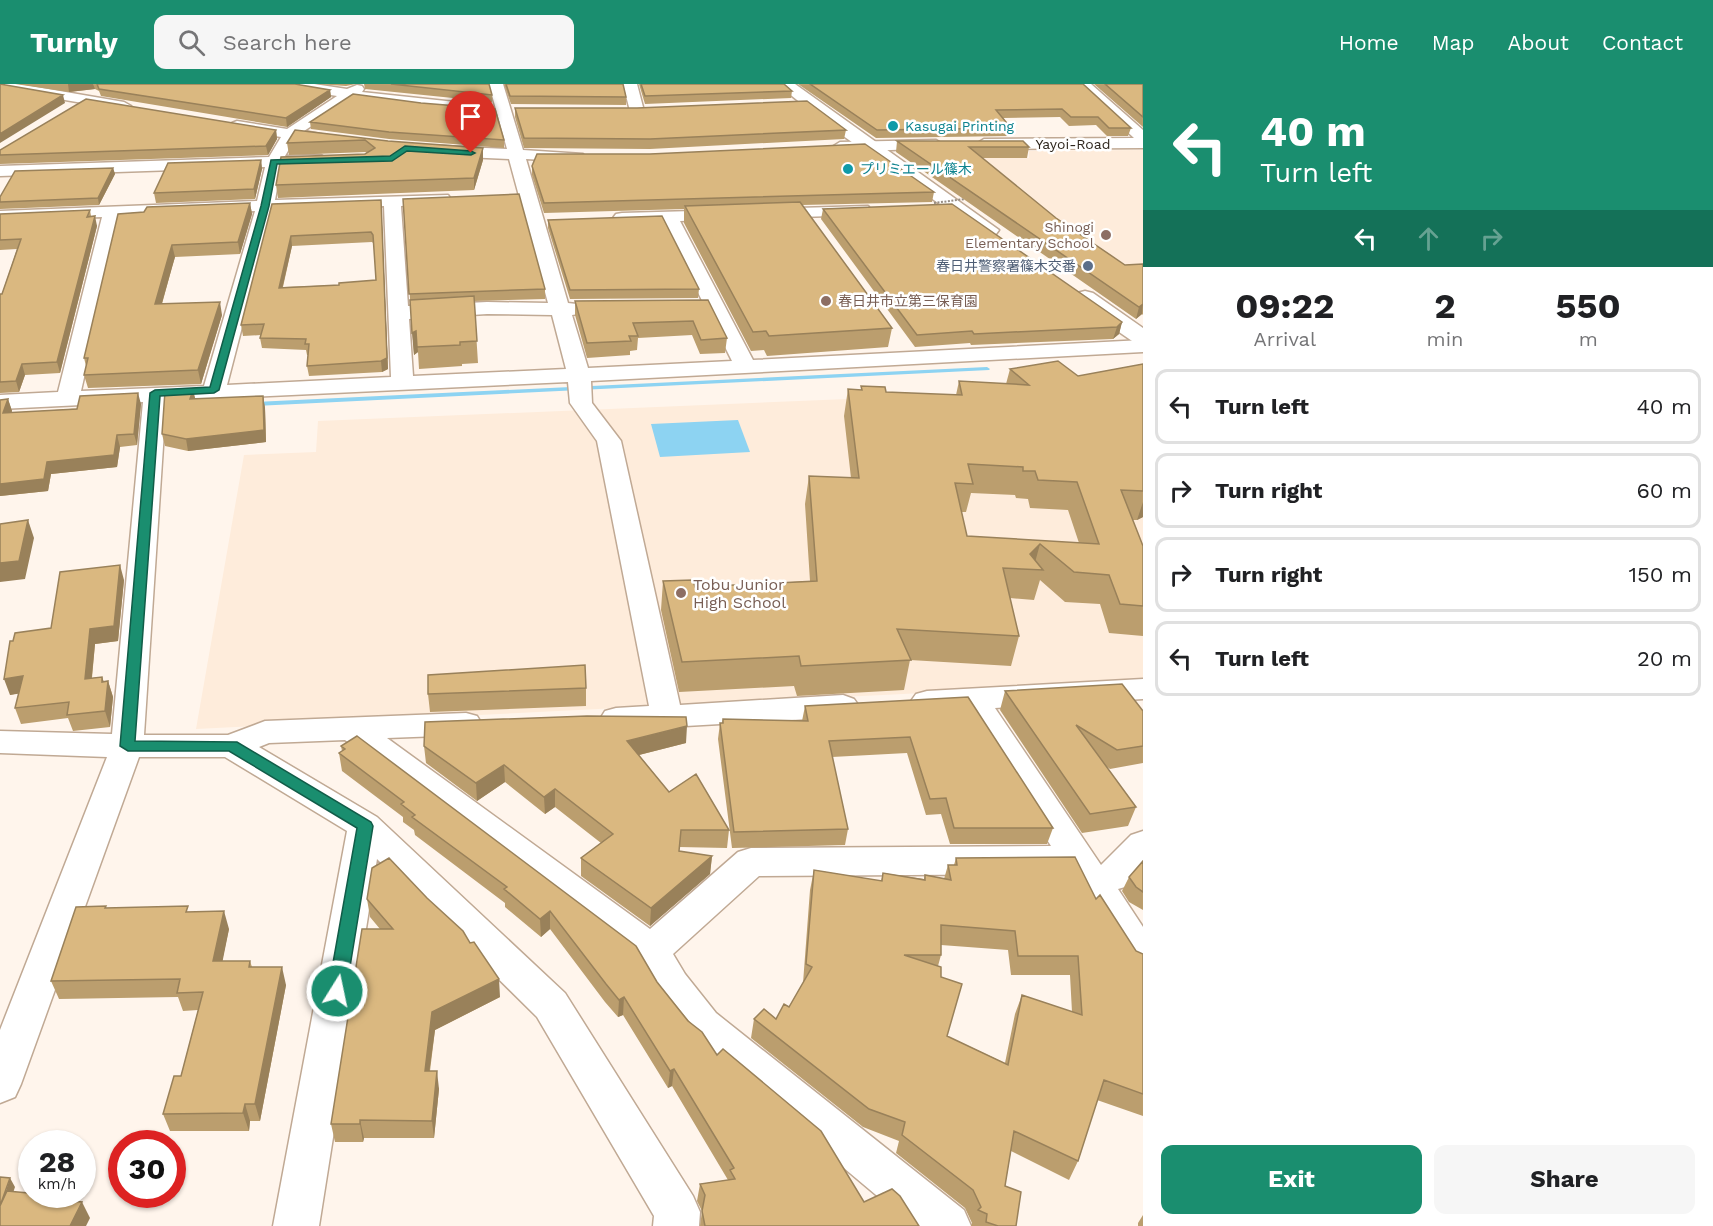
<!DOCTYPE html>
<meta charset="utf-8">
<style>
:root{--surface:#fff;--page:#f6f6f6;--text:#202124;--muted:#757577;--line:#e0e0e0;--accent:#1a8e6f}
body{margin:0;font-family:"Work Sans","Noto Sans JP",sans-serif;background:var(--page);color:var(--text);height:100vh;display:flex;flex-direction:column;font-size:22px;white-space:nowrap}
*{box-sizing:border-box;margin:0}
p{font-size:20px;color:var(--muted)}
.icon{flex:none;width:33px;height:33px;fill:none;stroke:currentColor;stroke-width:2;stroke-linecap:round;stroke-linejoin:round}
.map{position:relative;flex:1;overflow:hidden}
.drawer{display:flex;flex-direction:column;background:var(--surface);width:570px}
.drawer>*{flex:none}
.guide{background:#1a8e6f;color:#fff;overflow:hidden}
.speed{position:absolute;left:18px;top:1046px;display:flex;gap:12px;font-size:30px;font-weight:700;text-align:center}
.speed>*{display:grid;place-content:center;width:78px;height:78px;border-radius:50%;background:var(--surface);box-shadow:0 2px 4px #0004;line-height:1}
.speed small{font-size:15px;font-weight:400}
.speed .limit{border:9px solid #d22;background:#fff;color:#111}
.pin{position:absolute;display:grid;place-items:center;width:51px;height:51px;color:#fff;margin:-62px -26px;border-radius:50% 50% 50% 0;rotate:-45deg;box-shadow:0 0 6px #0007}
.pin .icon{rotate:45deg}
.me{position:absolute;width:66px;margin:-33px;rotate:10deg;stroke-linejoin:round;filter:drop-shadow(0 0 4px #0008)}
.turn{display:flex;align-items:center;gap:21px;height:126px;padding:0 18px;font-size:27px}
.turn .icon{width:78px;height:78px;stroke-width:2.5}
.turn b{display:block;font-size:42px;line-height:51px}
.lanes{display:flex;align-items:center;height:57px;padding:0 18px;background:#0003;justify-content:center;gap:30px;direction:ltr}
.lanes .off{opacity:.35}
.eta{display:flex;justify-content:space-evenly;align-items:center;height:102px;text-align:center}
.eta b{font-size:36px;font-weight:700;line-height:42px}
.button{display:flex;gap:12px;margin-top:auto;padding:12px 18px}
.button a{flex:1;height:69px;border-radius:12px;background:var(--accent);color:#fff;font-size:24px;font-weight:700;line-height:69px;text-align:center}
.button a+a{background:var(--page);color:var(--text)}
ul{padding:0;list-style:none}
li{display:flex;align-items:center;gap:18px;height:75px;margin:0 12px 9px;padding:0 6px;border:3px solid var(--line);border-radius:12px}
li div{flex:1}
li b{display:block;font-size:22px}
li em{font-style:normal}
header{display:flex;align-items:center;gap:36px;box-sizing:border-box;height:84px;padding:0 30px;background:var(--accent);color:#fff}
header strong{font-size:28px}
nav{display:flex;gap:33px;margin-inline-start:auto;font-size:21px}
.search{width:420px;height:54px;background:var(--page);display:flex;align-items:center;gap:15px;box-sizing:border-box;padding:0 21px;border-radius:12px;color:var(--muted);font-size:22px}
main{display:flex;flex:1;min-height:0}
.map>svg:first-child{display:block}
.built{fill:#feecdb}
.water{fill:#8dd3f2}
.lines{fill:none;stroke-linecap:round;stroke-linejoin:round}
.stream{fill:#8dd3f2;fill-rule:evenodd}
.minor-casing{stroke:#c0a994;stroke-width:3}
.major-casing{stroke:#c0a994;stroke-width:3}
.minor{fill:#fff;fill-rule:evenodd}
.major{fill:#fff;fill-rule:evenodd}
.path-bridge{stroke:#968d84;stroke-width:2;stroke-dasharray:2 1.5;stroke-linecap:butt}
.wall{fill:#bb9e6e;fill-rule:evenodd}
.shaded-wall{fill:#99815a}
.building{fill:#dab880;stroke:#99815a;stroke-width:1.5;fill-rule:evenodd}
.route{fill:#1a8e6f;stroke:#115c48;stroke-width:1.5}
.culture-dot{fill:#0f9aa8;stroke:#fff;stroke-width:2}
.education-dot{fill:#8d6e63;stroke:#fff;stroke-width:2}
.service-dot{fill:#5c6f8a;stroke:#fff;stroke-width:2}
.labels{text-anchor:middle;stroke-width:5;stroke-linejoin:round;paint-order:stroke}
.far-culture-label{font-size:14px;fill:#0d838f;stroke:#fff;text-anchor:start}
.far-street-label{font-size:14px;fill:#2e261d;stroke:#fff}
.far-education-label{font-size:14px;fill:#785e54;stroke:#fff;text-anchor:end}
.far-service-label{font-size:14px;fill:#4e5e75;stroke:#fff;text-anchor:end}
.education-label{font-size:16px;fill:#785e54;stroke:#fff;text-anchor:start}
</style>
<header>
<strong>Turnly</strong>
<div class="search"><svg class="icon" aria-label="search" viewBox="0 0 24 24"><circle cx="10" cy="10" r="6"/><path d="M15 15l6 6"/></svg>Search here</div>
<nav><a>Home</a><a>Map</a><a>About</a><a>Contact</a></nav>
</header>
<main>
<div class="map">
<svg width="1143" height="1142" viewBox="0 0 1143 1142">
<rect width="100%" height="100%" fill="#fff5ec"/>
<path class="built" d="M1143,66v123l-22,1 -133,-105 -5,-11h46v-7z
M994,309l149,111v178l-947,47 48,-274 72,-3 2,-31z"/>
<path class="water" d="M738,336l12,32 -90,5 -9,-33z"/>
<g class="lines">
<path class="stream" d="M987,283l3,2 -1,1 -734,36 -3,-2 3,-2z"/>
<defs>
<path id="minor" d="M0,0h19l105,18 7,4 -7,4 -124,-21z
M280,0h34l33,5 10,-4 5,1 2,3 -2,3 112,12 7,4 -7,4 -122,-13 -48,32 32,6 3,3 -3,3 -5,2 -36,-6 -10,17 36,-1 8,5 -2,3 -46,3 -6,34 173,-5 3,4 -3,4 -6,1 -41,2 7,100 79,-4 61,1 -39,-144 -67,-3 -8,-5 8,-5 65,3 -18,-65h14l20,66 60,4 2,3 -2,3 -6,2 -51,-3 42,144 17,2 3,4 -3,4 -13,2 16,53 144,-7 -69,-139h-47l-3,-4 3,-4 6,-1 246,-7 3,4 -3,4 -6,1 -182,6 73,139 390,-20v12l-552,29 1,22 29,38 59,264 163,-10 11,4 5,7 -5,7 -11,4 -227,13 -11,-3 -5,-8 5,-8 11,-3 33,-2 -52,-265 -27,-38 -2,-21 -402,19 -22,334h84l37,-14 201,-8 11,3 5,8 -5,8 -11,3 -79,3 263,191 88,-77 13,-4 300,-2 -87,-137 -37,2 -11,-3 -5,-7 5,-7 11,-3 216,-12v20l-148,9 106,157 30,-30 12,-4v36l-18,20 -7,2 25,38v47l-14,-5 -60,-95 -310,2 -86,78 12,20 31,39 248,197 7,16h-58l-225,-189 -31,-39 -20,-36 -292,-222 -76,3 -10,4 118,70 188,176 128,203 7,16 -1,14h-46l1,-10 -117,-199 -160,-158 -58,367h-46l74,-395 -122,-74h-86l-118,327 -6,13 -15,6v-73l107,-273 -107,-4v-22l112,3 31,-332 -143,7v-14l58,-3 44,-175 -102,4v-10l257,-10 8,-34 -265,9v-10l269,-9 12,-20 -49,-8 -3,-3 3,-3 5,-2 50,8 50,-33 -50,-8zM384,122l7,171 -164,8 45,-174zM255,127l-51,175 -123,5 39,-174zM487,230l65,1 14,54 -153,7 -4,-57z
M623,0h14l7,27 -2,3h-10l-2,-3z
M1076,0h15l52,46v18l-159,1 -8,-5 8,-5 150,-1z
M936,56l8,5 -2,3 -102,4 -8,-5 8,-5z"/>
<path id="major" d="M777,0h18l204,146 -3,4h-14l-150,-106z
M1085,207l8,2 50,35v17l-8,-2 -58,-40 -3,-5 3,-5z"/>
</defs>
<use href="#minor" class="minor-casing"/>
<use href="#major" class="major-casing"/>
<use href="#minor" class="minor"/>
<use href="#major" class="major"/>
<path class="path-bridge" d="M934,119l31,-4"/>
</g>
<path class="wall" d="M15,0h280l35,6 1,7 -44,30 -186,-31 -2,-5 -4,-2 -26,3z
M316,0h40l-10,2z
M362,0h127l3,11v7l-127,-13 -1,-5z
M504,0h119l3,13v8l-115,-1z
M639,0h145l8,7 -1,7 -146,6z
M798,0h285l48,44 -3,8h-21l-11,-11 -27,1 -9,-9 -57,1 8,10 -2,8 -133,2z
M1094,0h49v43z
M515,24l331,22 -2,9 -194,10 -126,-1 -9,-31z
M310,38l194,18v8l-115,-9 -78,-10z
M276,46l1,9 -9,16 -268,9v-14z
M295,46l93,11 95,7v12l-9,30 -196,8 -2,-13 91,-32 -1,-1 -77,3 -2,-12z
M897,57l132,6 -2,11h-45l74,60 69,47 18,-1v51l-1,-1 -6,5 -240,-167z
M261,76l1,9 -7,30 -99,4 -2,-10z
M532,82l402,26 -2,10 -130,3 90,123 -4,19 -121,9 -3,-6 -13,1 -67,-128v-14l-140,4 -12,-38z
M113,84l2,6 -16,31 -99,4v-12z
M403,115l142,90v10l-71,2 4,62 -16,1v2l-43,3 -1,-17 -4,3z
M381,116l7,169 -6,3 -73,4 -2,-10 1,-11h-1l-1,-5 -44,-2 -2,-10 1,-3 -18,1 -2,-11 31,-121zM372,158l2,2 2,36 -37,5 -56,2 9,-41z
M250,119l2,11 -12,40 -65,3 -3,10 -10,37 60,11 -21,69 -113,4 -4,-13 2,-9 -2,-8 34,-144z
M823,125l299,113 -3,12 -6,5 -142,6 -1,-2 -55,4 -94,-128z
M90,126l1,6 6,10 -37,147 -35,2 -6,17 -19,1v-99h2l15,-45 -17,1v-36z
M548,136l151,69 -1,9 -128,1 -22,-71z
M708,216l19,38 -2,15 -25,1 -8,-19 -54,3 -1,12 -7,1v4l-43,3 -12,-43v-14z
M1143,280v153l-6,3h-5l11,26v90l-34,-3 -9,-29 -35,-2 -25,-22 -6,20 -24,-2 9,38 -8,30 -101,-6 -6,30 -107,6 -3,-10 -115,6 -18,-82 2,-29 32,6 115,-6 -5,-77 4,-28 42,2 -7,-62 4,-27 13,1v-4l25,6 70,3 3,-14 47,3 4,-15 68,7zM971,409l44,2 1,3 12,1 2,9 38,2 11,33 -112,-7 -6,-24h5z
M193,306l2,9 68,-3 2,12 1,34 -78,9 -23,-5 -3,-12z
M8,315l4,12 -1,2 130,-9 -4,41 -17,2 -3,20 -66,7 -3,17 -48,5v-96z
M124,496l-6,61 -23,3 -3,34 10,-1 2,5 4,-1 5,16 -3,30 -37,4 -5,-13 -47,6 -6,-16 4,-15 -9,2 3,-54 38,-13z
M586,604v18l-156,6 -2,-18z
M1005,607l138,20v52l-33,6 -4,-3 30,41 -8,19 -46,7 -82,-123z
M968,613l85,131 -6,16h-97l-9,-30 -15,1 -19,-62 -75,4 16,72 -3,16 -113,3 -14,-109 2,-16h2l1,-4 79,2 3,-15z
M686,659l-47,12 30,37 60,38 -2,18 -48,-1v4l33,5 -2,18 -60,52 -69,-50v-18l20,-15 -46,-36 -10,7 -40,-32 -28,19 -51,-38 -2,-17z
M341,662l316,236 60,73 147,147 55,24h-219l2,-15 -5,-10 3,-17 28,-4 -56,-94 -4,2 -45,-73 -5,2 -13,-15 -55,-73 -9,8 -36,-30v-4l-90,-68 -1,-5 -11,-8v-5l-61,-46 -3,-18 3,-2z
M956,774l140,41 40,52 7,3v162l-46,-16 -19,61 -9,19 -58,-29 -6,35 11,40h-45l1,-3 -7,-15 -69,-55 3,-12 -36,-14 -112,-89 3,-19h22l13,-12 14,-24 7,-93 4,-20 67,11 2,-8 41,6 1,-4 19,4 4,-14h6zM941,861l67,5 3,25h59l2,37 -50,-17 -7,19 -10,49 -58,-27 -6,-59 -3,-11 3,-11z
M1143,777v49l-14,-8 -7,-11 7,-14z
M367,815l133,98 -65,33 -5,41 9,18 -5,49h-70l-1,4h-28l-4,-18 49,-195 -10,-12z
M107,824l83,4 39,17 -7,32h28l2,6 34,18 -26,136h-10l-1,10h-79l-7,-17 18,-38 17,-66 -15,1 -5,-14 -119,2 -8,-18z
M1143,1131v11h-5v-3z"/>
<path class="shaded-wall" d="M68,0h25l2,5 -26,3z
M330,6l1,7 -44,30 -1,-9z
M63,11l2,8 -65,40v-9z
M276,46l1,9 -9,16 -2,-9z
M483,64v12l-9,30v-12z
M261,76l1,9 -7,30 -1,-10z
M113,84l2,6 -16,31 -1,-7z
M381,116l7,169 -6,3 -1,-11z
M250,119l2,11 -12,40 -2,-12z
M95,132l2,10 -37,147 -3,-11z
M291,152l1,10 -12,52 -1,-10z
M172,161l3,12 -17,60 -3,-13z
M220,218l2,13 -21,69 -3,-14z
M1143,220l-1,10 -6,5 3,-12z
M1122,238l-3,12 -6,5 4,-12z
M416,247l2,21 -4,3 -2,-22z
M22,280l3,11 -6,17 -3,-11z
M193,306l3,12 -6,-3z
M138,309l3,11 -4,41 -3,-11z
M263,312l2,12 1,34 -78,9 -2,-12z
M8,315l4,12 -6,14 -3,-12z
M117,351l3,12 -3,20 -66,7 -3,17 -48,5v-12l47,-22z
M1143,418v15l-6,3z
M28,436l6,18 -9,41 -25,3v-19z
M1040,460l-7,26 -3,-16z
M120,481l4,15 -6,61 -23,3 -5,51 -5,-16 5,-50z
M23,592l6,16 -19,3 -6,-16z
M102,593l5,15 1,-11 5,16 -3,30 -5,-16 -3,-29z
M687,642l-1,17 -59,15v-17z
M504,681l1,17 -28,19 -1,-18z
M555,705v18l-10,7 -1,-17z
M712,772l-2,18 -60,52 1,-18z
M224,827l5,18 -10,50 -6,-18z
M550,827v18l-9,8 -1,-18z
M282,883l4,18 -26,136 -5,-17z
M499,895l1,18 -65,33 -8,58 -2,-17 7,-59z
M624,913l-1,18 -5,2 1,-17z
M674,985l-2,17 -4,2 2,-17z
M437,987l2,18 -5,49 -2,-17z
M245,1020l5,17 -1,10 -6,-18z
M360,1036l4,18 -1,4 -3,-18z
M10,1094l5,9 -10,30 -5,-8z
M82,1118l8,16 -4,8h-16z"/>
<path class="building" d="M0,0l63,11 -63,39z
M97,0h198l35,6 -44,28 -187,-29z
M391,0h98l3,11z
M506,0h117l3,13 -116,-1z
M641,0h143l8,7 -147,5z
M810,0h273l48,44h-22l-11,-11h-27l-9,-8 -66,1 15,18 -134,2z
M1105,0h38v33z
M353,10l68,9 74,6 9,31 -115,-8 -79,-10z
M86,15l190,31 -10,16 -266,9v-5z
M807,17l39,29 -196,9 -126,-1 -9,-30h122z
M295,46l93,11 95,7 -9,30 -198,7 5,-28 84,-3 10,-6 -10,-8 -78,3z
M897,57h126l6,6h-60l87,71 69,47 18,-1v40l-4,3z
M865,60l69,48 -390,11 -12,-37 5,-12h113z
M261,76l-7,29 -100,4 14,-30z
M113,84l-15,30 -98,4v-5l15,-26z
M519,110l26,95 -136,5 -6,-95z
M381,116l6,158 -6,3 -74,5 2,-22h-4l1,-5 -46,-1 4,-14 -23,1 31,-121zM371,148l2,3 3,45 -37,3v2l-60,3 12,-52z
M800,118l92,126 -123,8 -3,-5 -13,1 -68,-126z
M250,119l-12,39 -66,3 -3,10 -14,49 65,-2 -22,68 -114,5 4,-17h-4l34,-144 26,-2 3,-5z
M952,120l170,118 -5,5 -143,7 -2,-3 -55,4 -94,-126z
M90,126l-3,7 8,-1 -38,146 -35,2 -6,17 -16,1v-88h2l19,-55 -21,1v-26z
M662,132l37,73 -129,1 -22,-70z
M474,212l3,45 -17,1v3l-43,2 -1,-16 -4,2 -2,-33z
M708,216l19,38 -26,2 -8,-19 -60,2 5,13h-9l2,5 -44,2 -12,-42z
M1058,277l20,15 65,-12v127l-22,-1 22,56v60l-23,-2 -11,-29 -35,-3 -34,-28 -10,10 13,16 -40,-2 16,68 -122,-7 14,31 -110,6 -2,-10 -117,6 -19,-81 30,-1 2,7 122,-6 -8,-105 50,2 -11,-89 14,1 -1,-4 24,1 1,5 76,3 -3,-14 70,4 -19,-16zM968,380l55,3v4h12l3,9 39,2 22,62 -132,-8 -12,-53 18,1z
M193,306l-3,9 73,-3 1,34 -78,9 -24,-5 3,-43z
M138,309l-4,41 -17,1 -3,20 -67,7 -3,17 -44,5v-84l8,-1 -5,14 74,-4 3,-13z
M28,436l-9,41 -19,2v-39z
M120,481l-6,61 -24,3 -5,50 17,-2v5l6,-1 -3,30 -38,4 2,-13 -54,6 8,-32 -19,3 6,-38h3l2,-8 36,-5 9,-56z
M585,581l1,23 -158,6v-19z
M1122,600l21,27v35l-26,4 -41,-25 60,82 -46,7 -85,-123z
M968,613l85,131h-99l-8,-30 -16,1 -20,-62 -81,4 19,88 -114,3 -14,-109h3v-4l85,2 -3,-15z
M587,632l99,1 1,9 -60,15 42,51 27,-18 33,56h-48l-2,21 33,5 -61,52 -70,-50 32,-24 -58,-45 -11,8 -40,-32 -28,18 -52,-37 1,-24z
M357,652l279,210 21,36 31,39 14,11 15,23 6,-6 98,82 43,71 28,-13 8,7 19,30h-214l-3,-15 3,-16 -5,-11 35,-5 -5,-9 4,-2 -60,-99 -4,2 -46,-74 -5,3 -13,-16 -56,-73 -10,8 -36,-30 3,-2 -95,-70 3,-2 -14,-11 3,-2 -65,-49 6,-4 -4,-3z
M1075,773l21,42 4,-4 36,56 7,3v140l-39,-14 -26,81 -64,-30 -9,55 16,6 -5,34h-18l-12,-4 1,-8 -9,-4 3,-3 -8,-17 -71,-55 3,-13 -36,-13 -115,-90 10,-10 12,10 8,-15 5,3 23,-40 -6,-3 8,-94 68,11 1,-8 42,7v-5l26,5 -3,-15h9l-1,-7zM941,841l74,6 3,25h60l4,59 -60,-20 -14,70 -61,-29 15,-52 -21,-7v-10l-37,-12h37z
M389,774l38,40 36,33 7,12 4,-1 25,37 -67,33 -7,59h12l-5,50 -72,-1v4h-29l31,-195h31l-26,-30 5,-31z
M1143,777v31l-7,-5 -7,-10z
M106,822l-1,2 83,-2 -2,6 38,-1 -11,50h37l-1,6h33l-27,137h-10l-2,9 -80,1 11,-38h7l22,-84 -26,1 3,-14 -129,2 25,-74z
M0,1093l10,1 -10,28z
M7,1107l32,3 -1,4 44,4 -12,24h-70v-20z"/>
<path class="route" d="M405,62l66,5 4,2 -4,2 -64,-4 -15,10 -115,3 -8,42 -50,184 -5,3 -54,3 -25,345 102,1 134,80 2,4 -27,165 -3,5 -6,2 -7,-2 -2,-5 29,-163 -128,-77h-101l-8,-5 30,-353 5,-3 55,-3 51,-181 10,-46 119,-4z"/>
<g class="culture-dot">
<circle cx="893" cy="42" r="6"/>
<circle cx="848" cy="85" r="6"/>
</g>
<g class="education-dot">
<circle cx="1106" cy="151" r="6"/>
<circle cx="826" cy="217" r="6"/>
<circle cx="681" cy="509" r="6"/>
</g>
<circle class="service-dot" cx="1088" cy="182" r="6"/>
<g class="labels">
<g class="far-culture-label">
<text x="905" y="47">Kasugai Printing</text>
<text x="860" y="90">プリミエール篠木</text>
</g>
<g class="far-street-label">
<text x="1073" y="65">Yayoi-Road</text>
</g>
<g class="far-education-label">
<text x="1094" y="148">Shinogi<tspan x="1094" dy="16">Elementary School</tspan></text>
<text x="838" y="222" text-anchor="start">春日井市立第三保育園</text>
</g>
<g class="far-service-label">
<text x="1076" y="187">春日井警察署篠木交番</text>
</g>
<g class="education-label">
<text x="693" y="506">Tobu Junior<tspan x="693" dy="18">High School</tspan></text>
</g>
</g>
</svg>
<div class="speed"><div>28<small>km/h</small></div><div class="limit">30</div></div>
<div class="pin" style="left:471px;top:69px;background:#d93025"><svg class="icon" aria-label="arrive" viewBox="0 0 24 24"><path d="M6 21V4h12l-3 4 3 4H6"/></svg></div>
<svg class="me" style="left:337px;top:907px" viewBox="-20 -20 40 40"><circle r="17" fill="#1a8e6f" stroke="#fff" stroke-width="3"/><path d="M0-11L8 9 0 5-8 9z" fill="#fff"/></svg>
</div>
<section class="drawer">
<div class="guide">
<div class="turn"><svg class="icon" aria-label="left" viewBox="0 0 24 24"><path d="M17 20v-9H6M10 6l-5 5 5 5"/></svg><div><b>40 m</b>Turn left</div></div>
<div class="lanes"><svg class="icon" aria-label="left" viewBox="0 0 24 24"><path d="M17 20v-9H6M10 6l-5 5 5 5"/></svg><svg class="icon off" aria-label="ahead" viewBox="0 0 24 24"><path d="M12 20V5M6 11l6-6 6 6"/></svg><svg class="icon off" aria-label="right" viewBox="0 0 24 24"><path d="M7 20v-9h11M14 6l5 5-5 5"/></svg></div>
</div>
<div class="eta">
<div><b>09:22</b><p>Arrival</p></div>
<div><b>2</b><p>min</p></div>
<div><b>550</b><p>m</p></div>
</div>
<ul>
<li><svg class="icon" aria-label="left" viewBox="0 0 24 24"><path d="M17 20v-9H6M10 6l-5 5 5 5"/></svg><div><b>Turn left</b></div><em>40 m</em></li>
<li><svg class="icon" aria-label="right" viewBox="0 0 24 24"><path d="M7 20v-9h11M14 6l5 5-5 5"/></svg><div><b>Turn right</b></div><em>60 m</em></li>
<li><svg class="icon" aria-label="right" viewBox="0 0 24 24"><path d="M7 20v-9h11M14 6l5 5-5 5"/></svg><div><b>Turn right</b></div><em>150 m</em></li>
<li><svg class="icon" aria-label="left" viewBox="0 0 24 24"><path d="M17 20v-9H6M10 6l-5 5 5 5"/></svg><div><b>Turn left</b></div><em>20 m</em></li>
</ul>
<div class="button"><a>Exit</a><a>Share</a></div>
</section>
</main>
